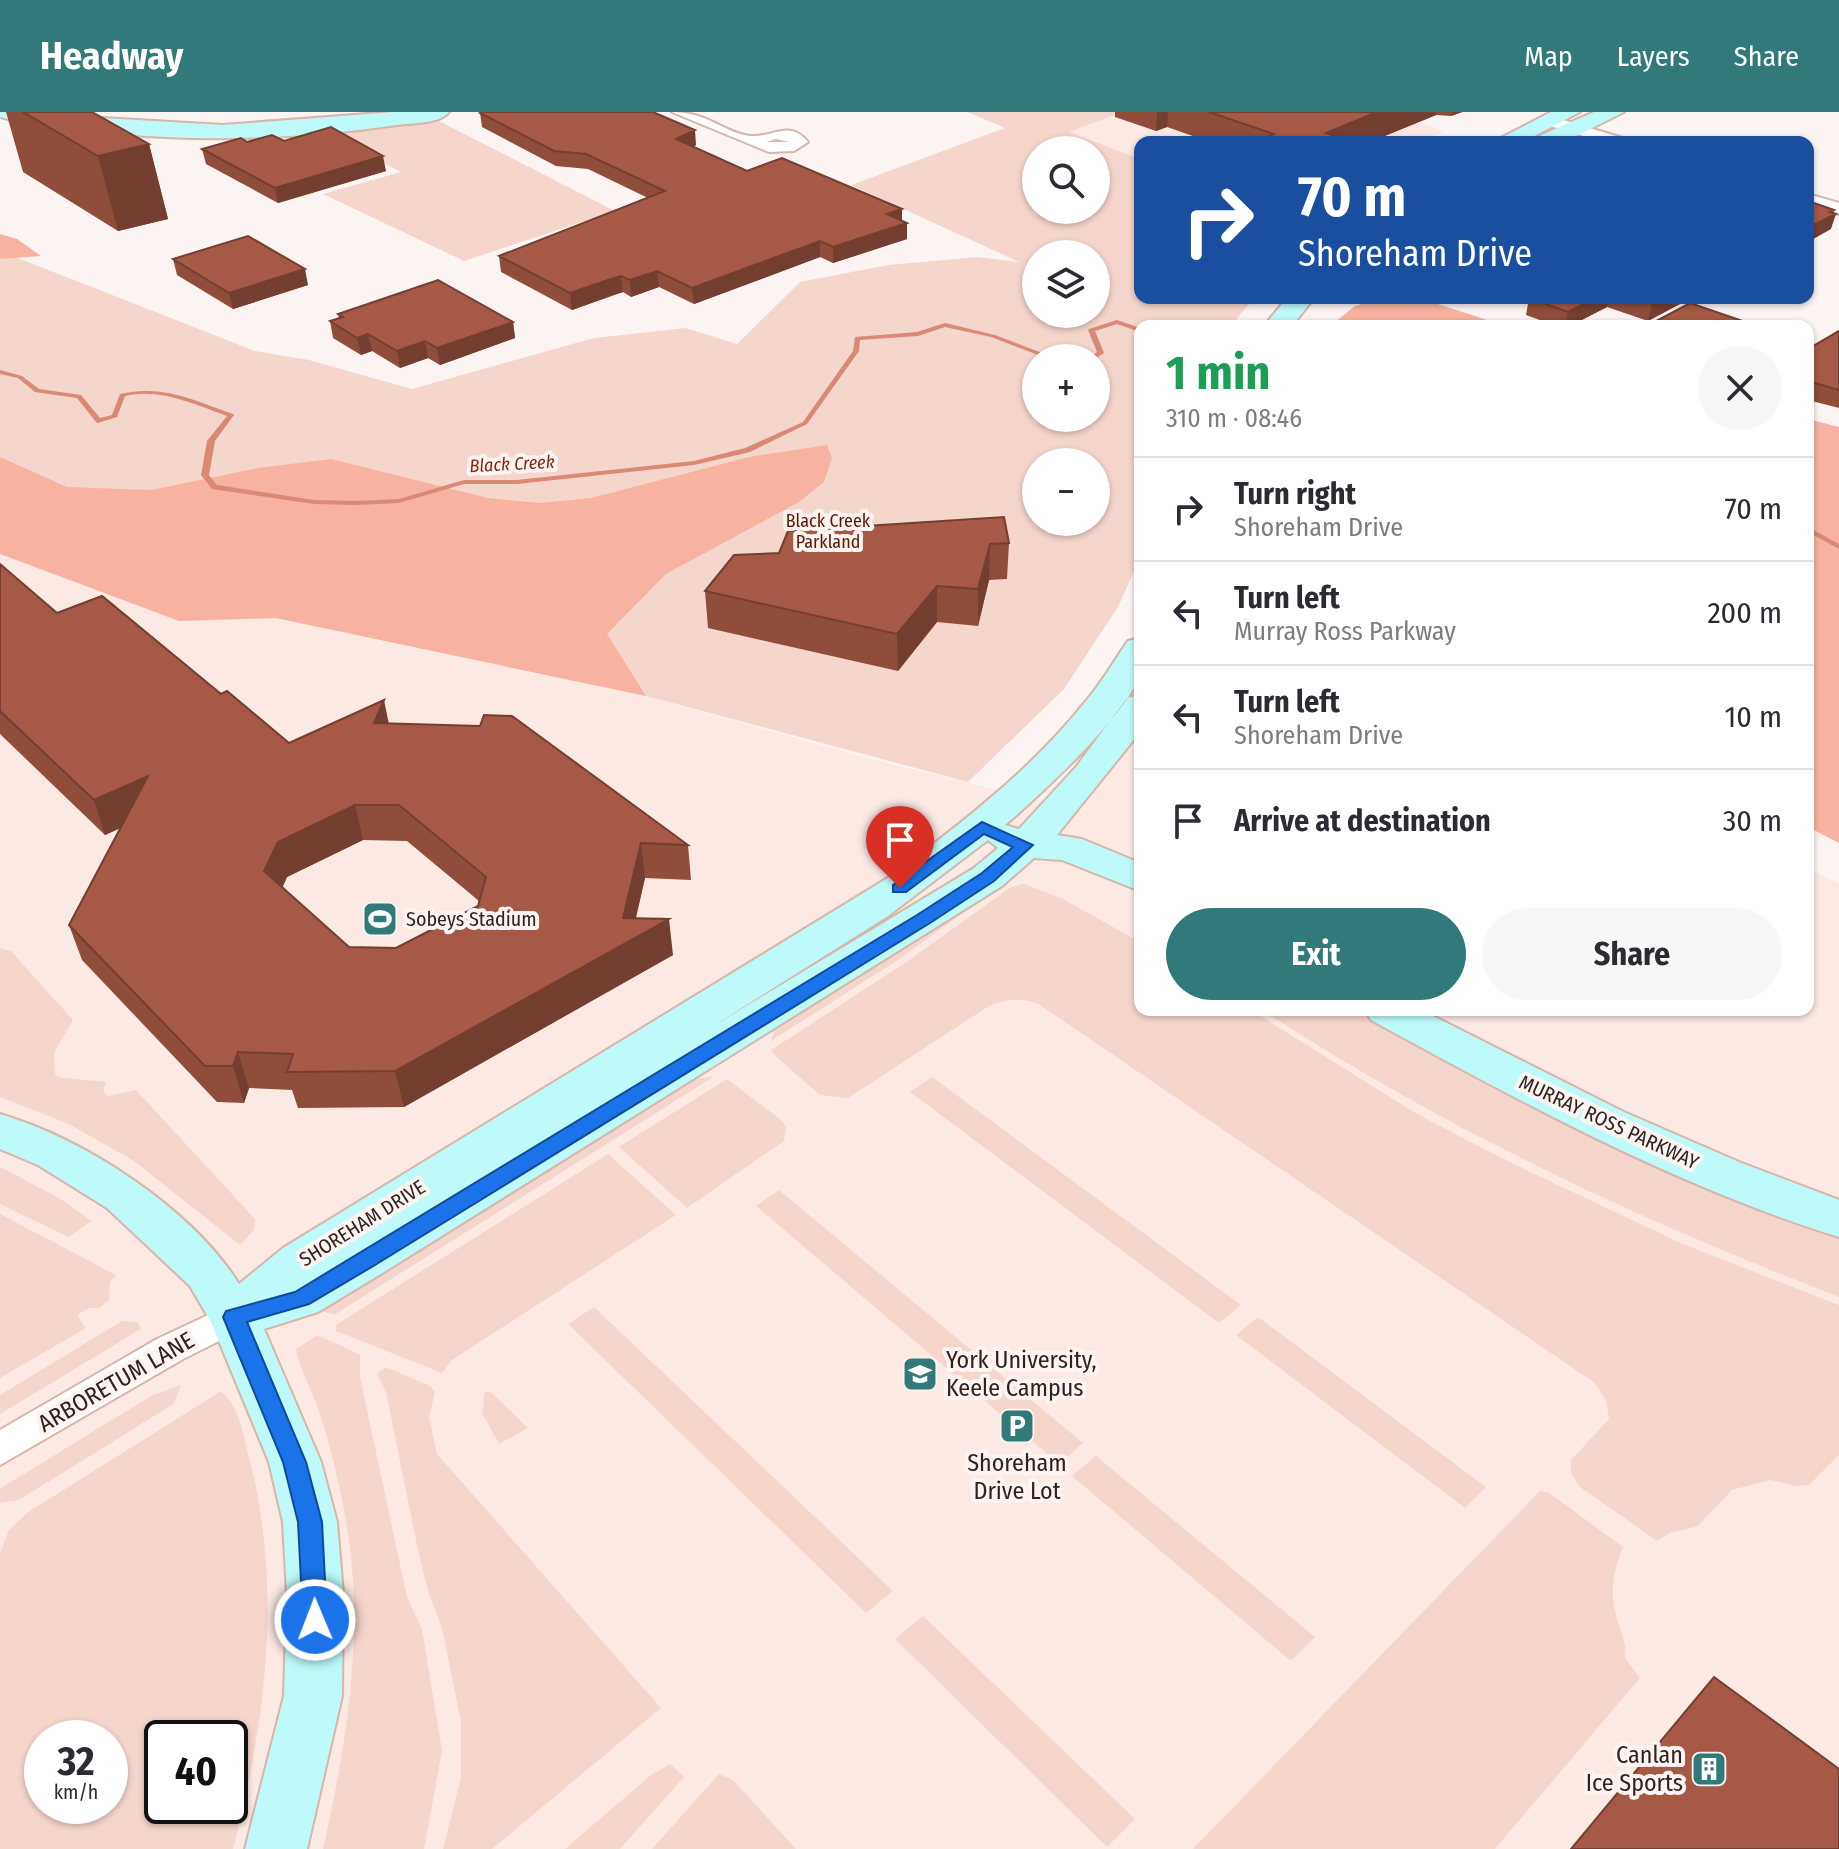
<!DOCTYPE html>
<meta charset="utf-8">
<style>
:root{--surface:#fff;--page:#f7f7f7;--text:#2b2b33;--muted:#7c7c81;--line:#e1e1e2;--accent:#317a79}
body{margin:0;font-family:"Fira Sans Condensed",sans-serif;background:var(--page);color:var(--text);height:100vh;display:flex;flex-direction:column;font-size:30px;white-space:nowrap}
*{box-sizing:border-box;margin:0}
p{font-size:26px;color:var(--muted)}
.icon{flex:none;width:44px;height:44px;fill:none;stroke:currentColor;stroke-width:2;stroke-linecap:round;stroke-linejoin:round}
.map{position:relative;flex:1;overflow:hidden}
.panel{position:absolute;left:1134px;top:208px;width:680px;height:696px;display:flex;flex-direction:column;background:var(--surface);border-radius:16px;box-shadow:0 2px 6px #0004}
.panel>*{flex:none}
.top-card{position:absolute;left:1134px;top:24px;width:680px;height:168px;border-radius:16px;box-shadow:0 2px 6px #0004;background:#1a4fa0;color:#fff;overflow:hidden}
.fabs{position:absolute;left:1022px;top:24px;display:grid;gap:16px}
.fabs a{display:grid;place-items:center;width:88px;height:88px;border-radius:50%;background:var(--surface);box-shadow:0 2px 6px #0004;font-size:40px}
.speed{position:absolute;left:24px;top:1608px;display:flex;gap:16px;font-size:40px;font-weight:700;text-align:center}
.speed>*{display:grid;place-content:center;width:104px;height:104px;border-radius:50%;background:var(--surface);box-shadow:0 2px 6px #0004;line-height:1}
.speed small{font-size:20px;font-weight:400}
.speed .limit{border:4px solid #111;border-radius:12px;background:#fff;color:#111}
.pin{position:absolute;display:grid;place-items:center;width:68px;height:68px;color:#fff;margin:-82px -34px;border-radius:50% 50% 50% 0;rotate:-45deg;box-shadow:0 0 8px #0007}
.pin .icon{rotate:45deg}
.me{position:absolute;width:88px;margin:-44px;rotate:359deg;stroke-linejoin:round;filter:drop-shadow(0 0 6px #0008)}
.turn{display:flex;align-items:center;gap:28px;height:168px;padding:0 32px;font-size:36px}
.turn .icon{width:104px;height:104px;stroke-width:2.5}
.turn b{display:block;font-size:56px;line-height:68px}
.round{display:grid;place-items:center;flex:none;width:84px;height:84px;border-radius:42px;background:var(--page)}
.headline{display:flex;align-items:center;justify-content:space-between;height:136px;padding:0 32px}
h1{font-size:48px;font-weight:700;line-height:60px;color:#1e9e55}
.button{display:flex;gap:16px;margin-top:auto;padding:16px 32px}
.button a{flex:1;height:92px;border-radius:48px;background:var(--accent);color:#fff;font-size:32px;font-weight:700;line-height:92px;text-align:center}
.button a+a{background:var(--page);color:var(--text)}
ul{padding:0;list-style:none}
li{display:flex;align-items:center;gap:24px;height:104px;padding:0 32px;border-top:2px solid var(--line)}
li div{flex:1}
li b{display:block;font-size:30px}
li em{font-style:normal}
header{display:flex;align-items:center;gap:48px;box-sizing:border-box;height:112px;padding:0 40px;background:var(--accent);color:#fff}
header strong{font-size:38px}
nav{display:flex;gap:44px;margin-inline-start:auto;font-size:28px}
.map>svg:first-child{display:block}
.built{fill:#fce9e4;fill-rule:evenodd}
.green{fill:#f5d6cd;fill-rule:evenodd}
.forest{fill:#f8b3a0}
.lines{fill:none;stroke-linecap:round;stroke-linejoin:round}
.stream{fill:#da8972;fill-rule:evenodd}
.street-casing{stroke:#d9b5aa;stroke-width:4}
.secondary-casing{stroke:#d9b5aa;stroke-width:4}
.street{fill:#fff;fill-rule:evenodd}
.secondary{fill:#bdfaf9;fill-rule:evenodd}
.wall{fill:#8f4d3a;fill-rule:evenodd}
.shaded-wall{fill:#743e30}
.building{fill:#a65944;stroke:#743e30;stroke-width:2;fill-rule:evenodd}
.route{fill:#1a73e8;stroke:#114b97;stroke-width:2}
.labels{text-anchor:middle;stroke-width:8;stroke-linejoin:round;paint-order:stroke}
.far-water-label{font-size:18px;font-style:italic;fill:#852506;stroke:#fcf4f2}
.far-park-label{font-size:18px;fill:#5f1601;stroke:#fcf4f2}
.poi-label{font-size:20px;fill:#31231f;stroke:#fcf4f2;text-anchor:start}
.street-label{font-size:20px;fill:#31231f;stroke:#fcf4f2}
.near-poi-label{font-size:24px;fill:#31231f;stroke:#fcf4f2;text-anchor:start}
.near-street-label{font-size:24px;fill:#31231f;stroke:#fcf4f2}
</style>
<header>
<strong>Headway</strong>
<nav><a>Map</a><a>Layers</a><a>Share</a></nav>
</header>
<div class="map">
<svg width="1839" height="1737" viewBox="0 0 1839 1737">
<rect width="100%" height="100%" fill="#fcf4f2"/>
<path class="built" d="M1123,0h265l57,19 -28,11h-277v17l-72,-27z
M0,442l179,67 97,-3 370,78 221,62 214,52 59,-79v279h668v-142l31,16v965h-1839zM42,1626h68v68h-68zM162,1626h68v68h-68z"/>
<path class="green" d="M967,0h156l-54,20 71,27v139h114l-23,28h-91v232l-22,49 -54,82 -96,93 -322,-86 -370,-78 -97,3 -179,-89v-281l255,100 54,9 103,29 182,-51 92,-10 51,16 63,-62 88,-17 90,-8 41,5 -168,-77 154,-57zM1036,38h60v60h-60zM1036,142h60v60h-60zM1036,246h60v60h-60zM1036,350h60v60h-60z
M439,9l176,90 -151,50 -141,-67 78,-22 -74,-39z
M1006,770l-108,78 -127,81 4,-12z
M1024,772l37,14 79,44v68h111l168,105 90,47 174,82 156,61v150l-30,30 -13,1 -26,-6 -38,10 -34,36 -28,7 -13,8 -77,-54 -9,-13v-14l38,-41 -3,-19 -11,-17 -555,-378c-18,-8 -34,-6 -51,1l-141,92 -28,-3 -45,-39 -4,-6 137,-89 103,-74z
M0,836l11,3 62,69 -19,33 1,21 8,4 44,4 -4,8 5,6 28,-6 119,129 -1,11 -14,15 -106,-84 -65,-37 -69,-27z
M1262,898h95l49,27 433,198v62c-202,-78 -395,-168 -577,-287z
M715,964l-381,239 -12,-4 373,-232z
M932,965l309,228 -22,18 -309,-231z
M727,967l54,41 5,7 -2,14 -97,67 -68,-61z
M608,1042l68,61 -224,145 -10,13 -106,-42v-6z
M0,1055l59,31 33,23 -24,16 -68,-33z
M779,1078l304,253 -24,21 -303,-258z
M0,1102l116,61 -6,7 -1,18 -10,8h-10l-12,7 9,13 -86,50z
M594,1195l299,284 -27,22 -298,-289z
M1258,1205l228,170 -21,21 -229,-173z
M122,1209l16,1 3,7 -141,85v-19z
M318,1223l42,20v22l47,220 15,32 20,122 -18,98h-101c26,-114 44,-233 19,-349 -7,-34 -15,-68 -27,-100 -7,-18 -16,-32 -19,-51z
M386,1255l44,19 5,6 -6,25 8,37 224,254 -169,141h-49l18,-72v-55l-19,-94 -14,-37 -10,-41 -32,-158 -9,-18z
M181,1273l-7,18 -12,8 -143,89 -19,3v-14l6,-4 145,-89z
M221,1279c19,17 22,43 28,66 34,132 17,262 -16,392h-233v-296l9,-23 18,-17zM42,1626h68v68h-68zM162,1626h68v68h-68z
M485,1279l7,2 36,35 -29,16 -17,-31z
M1096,1344l219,181 -24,24 -219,-185z
M1540,1379l8,1 75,55c-9,21 -14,45 -7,68 4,17 11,26 9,43l15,20 -145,171h-302z
M923,1504l212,203 -28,28 -212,-208z
M670,1652l14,13 -64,72h-55l86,-74z
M719,1662l15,7 62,68h-144z"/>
<path class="forest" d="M0,122l17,5 24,17 -41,3z
M1383,186h36l87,28h-176l25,-20z
M1808,307l31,8v416l-31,-16z
M827,333l5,13 -8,24 -25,20 -133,72 -59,60 39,62 -370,-78 -97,3 -179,-67v-97l67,30 84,3 107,-22 73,-9 157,39 51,5 52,-5 158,-41z"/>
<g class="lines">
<path class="stream" d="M1117,208l23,8v4l-23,-8 -22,7 9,22 -8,5h-7l8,-6 -9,-22 1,-1z
M1206,208l31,4 3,2 -33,-2 -3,2h-8z
M945,211l50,12 60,23h-9l-55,-21 -46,-10 -27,9 -58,4 -1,11 -52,73 -57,28 -56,13 -177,19h-53l-65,19 -42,2 -43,-1 -102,-15 -11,-14 6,-34 20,-25c-34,-12 -66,-28 -102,-20l-8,21 -19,6 -2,-1 -19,-24 -42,-6 -17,-14 -18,-4v-4l22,6 17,13 42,6 19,23 12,-3 8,-21c42,-10 74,6 113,20l1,1 -19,26 -6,34 8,10 97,15 43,1 42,-2 65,-19h53l177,-19 51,-13 58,-26 50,-71 2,-14 62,-5z
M1808,415l31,17v5l-31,-17z"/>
<defs>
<path id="street" d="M672,0c36,0 52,21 78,24 23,2 39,-17 58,6l-14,9 -25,1zM776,27l13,3h-23z
M1550,4l76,23 2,3h-25l-59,-18 -2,-3z
M1808,82l31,9v11l-31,-9z
M234,1191l13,4 5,10 -5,10 -64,32 -183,106v-35l157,-91z"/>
<path id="secondary" d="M0,0l223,13 170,-13h56c-9,12 -37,11 -52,13 -130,19 -260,18 -389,-6l-8,-2z
M1551,0h29l-57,30h-30z
M1594,0h30l-60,30h-30l3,-5z
M1287,186h27l-22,28h-28z
M1140,526c0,11 3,27 0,37 -14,41 -101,121 -135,150l14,4 57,-62 51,-69 13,-3v37l-83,103 25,4 58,24v28l-78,-31 -28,-2 -32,28 -618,386 -66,40 -54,17 57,133 16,60 6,72 -1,102 -35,153h-62l39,-153 3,-102 -4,-72 -14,-60 -58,-140 -21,-36 -83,-78 -69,-43 -38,-16v-35c85,25 192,95 239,170l44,-36 608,-372c70,-52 140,-106 195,-175 16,-19 28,-40 42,-60zM988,728l10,8 -24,20 -264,160 178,-112z
M1365,898h56l203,102 115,50 100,38v37c-164,-51 -318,-135 -468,-217z"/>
</defs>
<use href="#street" class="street-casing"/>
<use href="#secondary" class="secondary-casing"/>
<use href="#street" class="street"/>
<use href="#secondary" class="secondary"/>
</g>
<path class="wall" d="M6,0h86l57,32 19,75 -50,12 -95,-59z
M1115,0h347l-11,4 -15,-1 -66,27h-160l-43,-15 -11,4 -41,-14z
M480,1l216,32 -3,2 54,24 160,52v16l-74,24 -13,-6 -126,47 -35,-17 -28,10 -8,-5 -7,2 -44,16 -71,-38 -2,-16 149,-58 -60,-29 -32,-3 -74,-39z
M284,29l102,30 -108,32 -72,-39 -4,-15 45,-7z
M173,147l135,26 -75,24 -56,-34z
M1529,186h162l-43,23 -41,-14 -37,19h-14l-30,-11z
M338,202l175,8 2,16 -75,27 -12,-7 -28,10 -28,-17 -11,4 -28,-17 -3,-17 9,-2z
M1839,219v77l-31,-8v-56l5,2z
M1009,431l-2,36 -18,1 -11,46 -41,-4 -39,49 -190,-43 -3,-37 29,-36z
M0,452l57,49 164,81 68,49 100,-19 299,121 3,35 -46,-2 -9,40 37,37 -269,152 -106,1 -6,-18 -43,-2 -5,15 -27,-1 -135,-142 -13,-35 51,-97 -15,7 -105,-101zM363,728l44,1 72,60 -1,5 -82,42 -47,-1 -67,-59 5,-11z"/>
<path class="shaded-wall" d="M1157,0h11l-1,15 -11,4z
M1377,0h59v3l-66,27h-48l4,-9z
M1452,0h10l-11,4z
M695,18l1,15 -19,9 -1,-15z
M149,32l19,75 -50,12 -20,-75z
M383,44l3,15 -108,32 -3,-15z
M902,97v15l5,-1v16l-74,24v-16l54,-33z
M1834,98l-1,5 3,-1 -5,15 -23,13v-14z
M820,129v16l-126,47 -2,-16z
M305,157l3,16 -75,24 -4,-16z
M657,159l2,16 -28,10 -1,-17z
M621,164l2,16 -51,18 -2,-17z
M1596,186h13l-2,9 -37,19h-5l3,-14z
M1664,186h27l-43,23 4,-17z
M513,210l2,16 -75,27 -3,-17z
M368,222l4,17 -11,4 -4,-17z
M425,229l3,17 -28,10 -3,-17z
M990,432l-1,36 -11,46v-37z
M937,474v36l-39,49 -1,-37z
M384,588l7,34 -17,-11z
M148,664l11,35 -54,24 -11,-35z
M355,693l8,35 -76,37 -13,30 -10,-36 14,-29z
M641,731l4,35 -15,63 39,-22 4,36 -269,152 -9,-36 228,-153z
M238,940l11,36 -5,15 -11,-37z"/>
<path class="building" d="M23,0h69l57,32 -51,12z
M482,0h171l42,18 -19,9 71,32 35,-13 120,51 -15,5 20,9 -74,24 -13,-6 -128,47 -35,-17 -27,9 -9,-4 -7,2 -44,15 -71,-37 166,-65 -79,-37 -32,-3 -74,-38z
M1209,0h168l-51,21 10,3 -14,6h-46l-13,-4 11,-4z
M331,15l52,29 -108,32 -73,-39 39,-11 6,4 25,-7 12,6z
M1808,89l26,9 -4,2 6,2 -28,14z
M248,124l57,33 -76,24 -56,-34z
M438,168l75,42 -76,26 -12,-7 -28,10 -29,-17 -11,4 -27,-17 13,-4 -5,-3z
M1529,186h67l-28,14z
M1634,186h30l-12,6z
M1690,191l67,23h-110z
M1839,219v59l-31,-9v-37l5,2z
M1004,405l5,26 -19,1 -12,45 -41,-3 -40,48 -192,-43 29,-36 45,-2 9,-22z
M0,452l57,49 45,-17 119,98 6,-3 62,52 95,-43 -10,23 106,3 4,-11 28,1 176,129 -47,-2 -18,75 46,1 -274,152 -108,1 6,-18 -55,-2 -5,14h-28l-136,-141 79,-149 -54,24 -94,-89zM355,693h44l87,72 -8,29 -82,42 -47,-1 -85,-76 14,-29z
M1714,1565l125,92v80h-268z"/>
<path class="route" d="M982,710l51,23 -39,36 -64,42 -555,342 -66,39 -62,18 59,140 16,60 5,98 -4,7 -8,4 -9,-4 -3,-7 -5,-98 -15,-60 -60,-145 3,-6 69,-19 622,-377 65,-42 31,-26 -29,-13 -78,58h-13v-7z"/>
<defs>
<symbol id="stadium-square" viewBox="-11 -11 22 22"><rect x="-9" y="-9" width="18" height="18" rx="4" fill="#317a79" stroke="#fcf4f2"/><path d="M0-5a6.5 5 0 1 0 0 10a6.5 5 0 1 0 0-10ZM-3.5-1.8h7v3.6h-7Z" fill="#fff"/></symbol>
<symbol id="university-square" viewBox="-11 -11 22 22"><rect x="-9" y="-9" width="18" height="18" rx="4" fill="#317a79" stroke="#fcf4f2"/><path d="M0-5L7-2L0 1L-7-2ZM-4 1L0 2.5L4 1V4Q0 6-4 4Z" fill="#fff"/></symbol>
<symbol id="parking-square" viewBox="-11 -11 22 22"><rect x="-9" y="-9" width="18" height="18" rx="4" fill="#317a79" stroke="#fcf4f2"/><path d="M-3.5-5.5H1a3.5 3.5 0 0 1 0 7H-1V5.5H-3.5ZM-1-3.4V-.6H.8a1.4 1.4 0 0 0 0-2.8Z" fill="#fff"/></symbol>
<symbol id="building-square" viewBox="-11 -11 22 22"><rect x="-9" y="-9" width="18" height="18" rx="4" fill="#317a79" stroke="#fcf4f2"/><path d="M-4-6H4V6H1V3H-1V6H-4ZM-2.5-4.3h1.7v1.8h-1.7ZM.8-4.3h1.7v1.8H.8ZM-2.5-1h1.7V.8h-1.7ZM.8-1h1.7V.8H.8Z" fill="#fff"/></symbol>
</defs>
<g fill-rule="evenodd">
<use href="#stadium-square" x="360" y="787" width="40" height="40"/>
<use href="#university-square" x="900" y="1242" width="40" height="40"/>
<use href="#parking-square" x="997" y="1294" width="40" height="40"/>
<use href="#building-square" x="1689" y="1637" width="40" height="40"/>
</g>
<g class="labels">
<g class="far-water-label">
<text transform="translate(512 352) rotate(-3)" y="6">Black Creek</text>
</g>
<g class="far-park-label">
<text x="828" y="415">Black Creek<tspan x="828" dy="21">Parkland</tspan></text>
</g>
<g class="poi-label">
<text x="406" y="814">Sobeys Stadium</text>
</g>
<g class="street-label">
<text transform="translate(1609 1010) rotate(25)" y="7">MURRAY ROSS PARKWAY</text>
<text transform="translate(362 1111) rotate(-32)" y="7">SHOREHAM DRIVE</text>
</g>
<g class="near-poi-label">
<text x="946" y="1256">York University,<tspan x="946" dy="28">Keele Campus</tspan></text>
<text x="1017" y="1359" text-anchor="middle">Shoreham<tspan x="1017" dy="28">Drive Lot</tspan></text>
<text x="1683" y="1651" text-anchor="end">Canlan<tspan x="1683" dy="28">Ice Sports</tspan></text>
</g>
<g class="near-street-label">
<text transform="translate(116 1270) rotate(-30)" y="8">ARBORETUM LANE</text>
</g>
</g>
</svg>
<div class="fabs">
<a><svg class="icon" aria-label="search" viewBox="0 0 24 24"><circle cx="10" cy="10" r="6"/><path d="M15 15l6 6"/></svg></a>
<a><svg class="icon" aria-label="layers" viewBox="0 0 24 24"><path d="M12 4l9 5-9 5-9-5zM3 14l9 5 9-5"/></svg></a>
<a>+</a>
<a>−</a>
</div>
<div class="speed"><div>32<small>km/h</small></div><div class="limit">40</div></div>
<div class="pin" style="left:900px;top:776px;background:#d93025"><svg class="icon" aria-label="arrive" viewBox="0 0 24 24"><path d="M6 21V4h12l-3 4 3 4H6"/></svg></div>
<svg class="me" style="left:315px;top:1508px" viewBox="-20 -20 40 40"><circle r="17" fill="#1a73e8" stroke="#fff" stroke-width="3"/><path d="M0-11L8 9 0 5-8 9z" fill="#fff"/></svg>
<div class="top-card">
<div class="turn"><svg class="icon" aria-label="right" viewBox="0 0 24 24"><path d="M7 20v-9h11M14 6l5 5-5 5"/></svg><div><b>70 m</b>Shoreham Drive</div></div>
</div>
<section class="panel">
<div class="headline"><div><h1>1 min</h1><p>310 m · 08:46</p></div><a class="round"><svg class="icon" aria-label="close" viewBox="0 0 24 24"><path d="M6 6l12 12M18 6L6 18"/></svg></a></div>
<ul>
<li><svg class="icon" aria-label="right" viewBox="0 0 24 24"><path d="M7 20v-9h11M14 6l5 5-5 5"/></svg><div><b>Turn right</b><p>Shoreham Drive</p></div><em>70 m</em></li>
<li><svg class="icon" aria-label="left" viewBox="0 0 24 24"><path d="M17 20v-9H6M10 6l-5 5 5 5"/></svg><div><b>Turn left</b><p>Murray Ross Parkway</p></div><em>200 m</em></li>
<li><svg class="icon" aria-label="left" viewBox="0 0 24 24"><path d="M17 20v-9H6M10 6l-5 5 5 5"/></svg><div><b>Turn left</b><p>Shoreham Drive</p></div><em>10 m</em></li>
<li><svg class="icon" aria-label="arrive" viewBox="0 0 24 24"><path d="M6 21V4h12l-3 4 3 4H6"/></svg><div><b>Arrive at destination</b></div><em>30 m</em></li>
</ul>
<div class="button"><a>Exit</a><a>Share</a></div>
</section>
</div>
